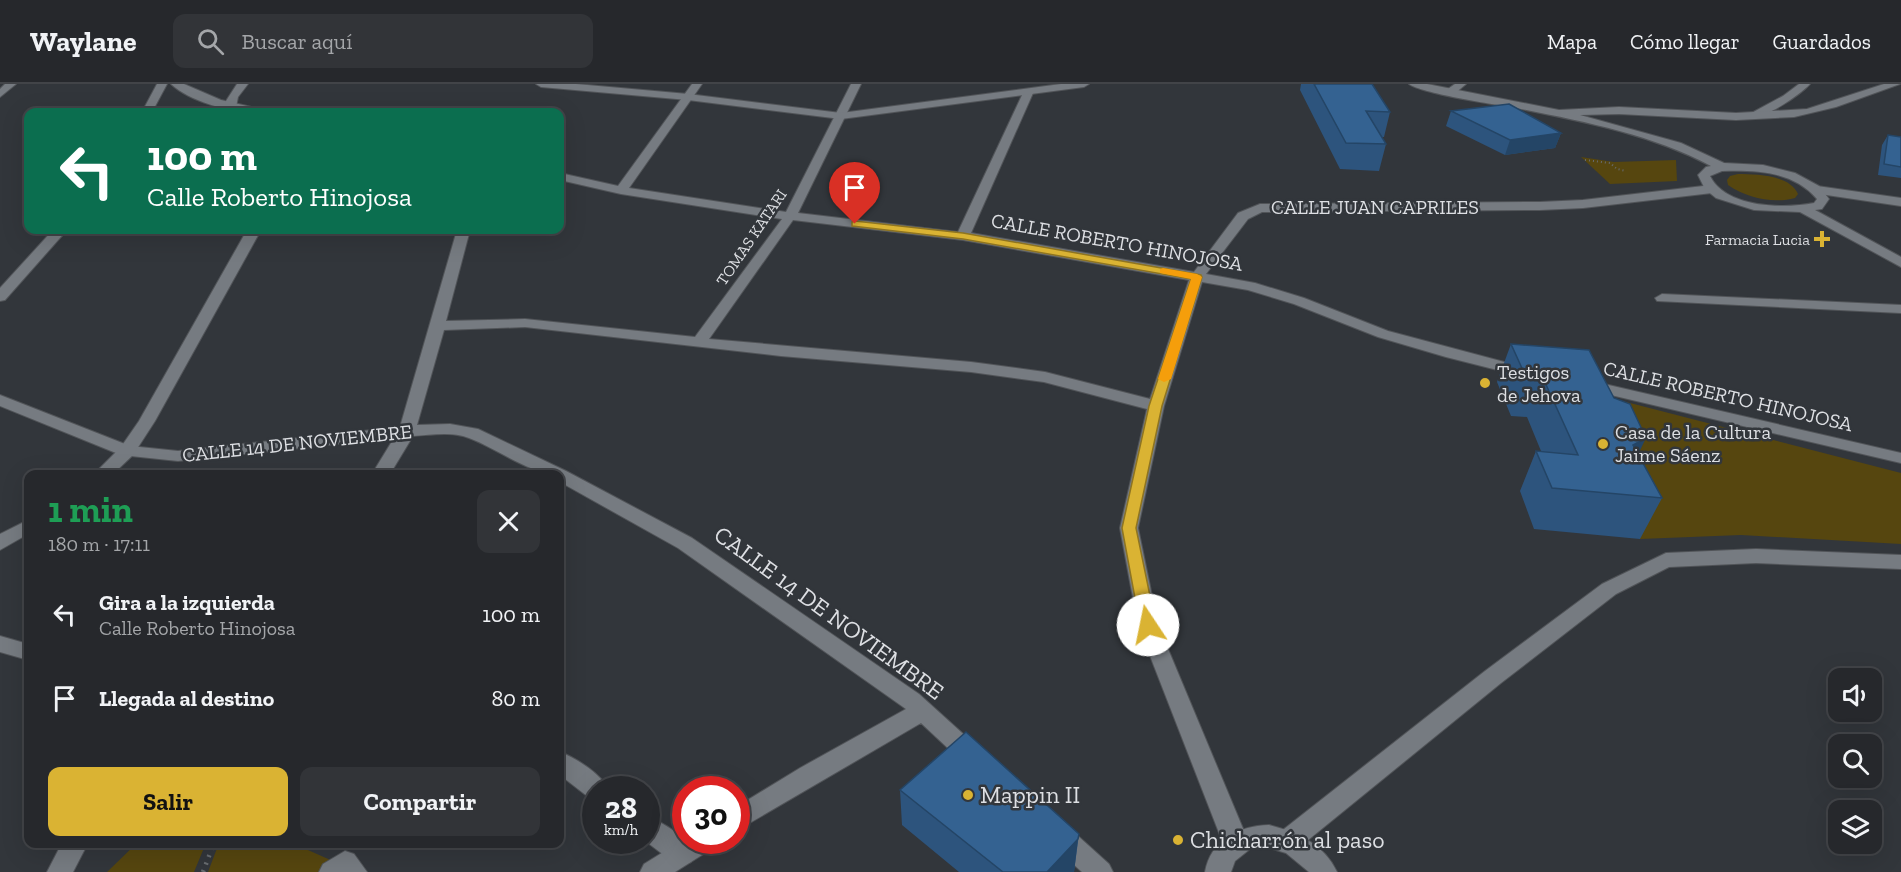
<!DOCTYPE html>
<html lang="es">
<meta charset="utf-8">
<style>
:root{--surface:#26282c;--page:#323438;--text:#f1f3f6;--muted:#a4a6a9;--line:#424448;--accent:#dab333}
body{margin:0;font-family:"Zilla Slab",serif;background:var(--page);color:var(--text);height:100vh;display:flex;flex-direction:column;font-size:22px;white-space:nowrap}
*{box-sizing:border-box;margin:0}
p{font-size:20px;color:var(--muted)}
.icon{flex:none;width:33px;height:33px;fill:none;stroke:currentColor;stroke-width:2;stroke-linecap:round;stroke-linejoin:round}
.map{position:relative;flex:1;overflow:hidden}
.drawer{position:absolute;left:24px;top:386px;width:540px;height:378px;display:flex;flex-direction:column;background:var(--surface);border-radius:12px;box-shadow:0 6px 24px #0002,0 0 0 2px var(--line)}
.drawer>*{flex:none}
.banner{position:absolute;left:24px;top:24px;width:540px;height:126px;border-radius:12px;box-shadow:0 6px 24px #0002,0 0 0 2px var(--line);background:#0b6e4f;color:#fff;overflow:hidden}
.buttons{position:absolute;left:1828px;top:584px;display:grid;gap:12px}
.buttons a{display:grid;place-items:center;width:54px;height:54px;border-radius:12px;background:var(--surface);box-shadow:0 6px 24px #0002,0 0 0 2px var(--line);font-size:30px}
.speed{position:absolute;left:582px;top:692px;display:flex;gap:12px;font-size:30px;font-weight:700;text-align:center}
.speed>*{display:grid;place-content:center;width:78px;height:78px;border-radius:50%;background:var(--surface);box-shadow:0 6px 24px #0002,0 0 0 2px var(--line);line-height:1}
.speed small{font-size:15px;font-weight:400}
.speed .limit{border:9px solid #d22;background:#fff;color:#111}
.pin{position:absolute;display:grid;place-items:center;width:51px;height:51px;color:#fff;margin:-62px -26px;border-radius:50% 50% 50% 0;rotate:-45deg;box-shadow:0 0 6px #0007}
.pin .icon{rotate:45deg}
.me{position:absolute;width:66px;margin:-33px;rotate:349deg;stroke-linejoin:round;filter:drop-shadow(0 0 4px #0008)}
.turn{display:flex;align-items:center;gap:21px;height:126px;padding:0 24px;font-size:27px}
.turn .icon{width:78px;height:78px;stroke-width:2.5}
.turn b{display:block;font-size:42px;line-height:51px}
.round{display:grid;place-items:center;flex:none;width:63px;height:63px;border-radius:12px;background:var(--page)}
.summary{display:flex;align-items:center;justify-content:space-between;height:102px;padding:0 24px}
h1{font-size:36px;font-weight:700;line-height:45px;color:#1e9e55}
.button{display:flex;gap:12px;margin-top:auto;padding:12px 24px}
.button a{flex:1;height:69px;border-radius:12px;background:var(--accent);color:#111;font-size:24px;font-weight:700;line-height:69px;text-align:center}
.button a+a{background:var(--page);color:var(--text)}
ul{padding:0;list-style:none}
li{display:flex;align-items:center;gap:18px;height:84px;padding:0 24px}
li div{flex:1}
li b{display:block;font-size:22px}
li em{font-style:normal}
header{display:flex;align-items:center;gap:36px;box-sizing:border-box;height:84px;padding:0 30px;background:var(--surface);border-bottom:2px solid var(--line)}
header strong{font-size:28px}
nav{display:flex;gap:33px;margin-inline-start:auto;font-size:21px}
.search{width:420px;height:54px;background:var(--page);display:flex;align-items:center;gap:15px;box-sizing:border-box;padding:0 21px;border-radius:12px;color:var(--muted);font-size:22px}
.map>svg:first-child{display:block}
.green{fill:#56460f}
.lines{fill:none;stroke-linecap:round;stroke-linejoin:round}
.service-casing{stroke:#515458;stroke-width:2}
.minor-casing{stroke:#515458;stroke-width:2}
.tertiary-casing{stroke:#515458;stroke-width:2}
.secondary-casing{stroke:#515458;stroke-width:2}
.path-far1{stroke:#686c70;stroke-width:2;stroke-dasharray:1 3;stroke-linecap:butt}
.path{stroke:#686c70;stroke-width:4.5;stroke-dasharray:2 6;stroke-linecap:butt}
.service{fill:#767b81;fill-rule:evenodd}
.minor{fill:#767b81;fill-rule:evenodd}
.tertiary{fill:#767b81;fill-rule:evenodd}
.secondary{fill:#767b81;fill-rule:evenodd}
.wall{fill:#2d547d}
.shaded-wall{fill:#244566}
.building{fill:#346291;stroke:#244566;stroke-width:1.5}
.route{fill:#dab333;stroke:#8e7421;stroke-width:1.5}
.slow{fill:#f59e0b}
.poi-dot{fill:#dab333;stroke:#32363b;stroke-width:2}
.labels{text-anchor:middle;stroke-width:5;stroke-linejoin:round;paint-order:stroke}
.far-street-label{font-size:16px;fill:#dddfe3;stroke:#32363b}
.far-poi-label{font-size:16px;fill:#dddfe3;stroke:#32363b;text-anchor:end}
.street-label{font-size:20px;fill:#dddfe3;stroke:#32363b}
.poi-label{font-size:20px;fill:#dddfe3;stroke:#32363b;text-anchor:start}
.near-street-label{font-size:24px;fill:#dddfe3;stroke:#32363b}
.near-poi-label{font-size:24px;fill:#dddfe3;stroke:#32363b;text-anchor:start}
</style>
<header>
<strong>Waylane</strong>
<div class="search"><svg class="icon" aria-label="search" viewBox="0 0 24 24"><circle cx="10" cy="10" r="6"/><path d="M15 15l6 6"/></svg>Buscar aquí</div>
<nav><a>Mapa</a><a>Cómo llegar</a><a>Guardados</a></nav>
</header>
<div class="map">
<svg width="1901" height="788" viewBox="0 0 1901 788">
<rect width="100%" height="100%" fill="#32363b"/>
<path class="green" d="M1581,73l33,5 62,-2 1,21 -67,3z
M1738,90c18,0 52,1 60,20l-3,4c-22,6 -48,0 -67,-13l-1,-5 3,-4z
M1572,304l329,85v71l-160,-9 -101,4z
M137,759h69l-12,29h-87z
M219,759h73l43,19 -14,10h-113z"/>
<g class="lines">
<defs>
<path id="service" d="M1662,210l239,11v8l-244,-12 -2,-3z
M560,668c16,6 41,22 48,37h-12v10l-9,-3 -27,-21z
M646,732c17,6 42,22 49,38l-4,8 -9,3 -9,-3 -29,-22h2z"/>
<path id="minor" d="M5,0h11l-16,13v-8z
M157,0h10l-15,28h-10z
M171,0h13l37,16 44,10 1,2c-27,3 -75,-9 -95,-28z
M692,0h10l-73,104 157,24 65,-128h10l-63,129 160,19 65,-139 5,-3 5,3 -62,140 223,39 44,-59 22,-9 280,-2 43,-2 129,-15 6,4 -6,4 -129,15 -43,2 -278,2 -14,7 -42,55 49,9 49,15 84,33 143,38 2,3 -8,5 -79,-20 -68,-20 -84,-33 -46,-14 -46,-8 -38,124 -26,122 20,97 91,218 -4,8 -9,3 -9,-3 -4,-8 -85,-218 -18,-97 27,-119 -103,-27 -73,-10 -190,-16 -256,-29 -81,3 -27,95 33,-1 28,5 88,42 126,67 227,156 63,57 4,7 -4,7 -8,3 -8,-3 -45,-42 -185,108v-24l64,-39 106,-59 -228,-161 -118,-66v-8c-33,0 -61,-25 -91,-36 -18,-7 -38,-3 -56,-2l-23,38h-18l22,-36 -216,23 -57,-6 -121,-49v-11l130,51 48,5 222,-24 57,-197h13l-24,91 79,-2 170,18 87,-118 -161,-25 -61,-14v-7l58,13zM793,136l170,20 226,40 -39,119 -105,-27 -74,-10 -262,-23z
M1455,0h11l-13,11h-8v-4z
M1799,0h11c-10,11 -48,37 -63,34l-1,-2 37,-20z
M53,146h14l-62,70 -5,1v-13z
M1587,296l314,73v10l-320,-75 -2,-3 2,-3z
M1756,465l145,6v14l-145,-6 -87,4 -53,27 -115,89 -204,166 -9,3 -9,-3 -4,-8 4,-8 206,-162 117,-87 64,-31z
M0,552l28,8v16l-28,-8z
M1059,740l9,3 41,37 4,8h-31l-32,-29 -4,-8 4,-8z
M686,754v2h31l-4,8 -38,24h-35l4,-8z
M62,759h26l-15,29h-26z
M345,767l9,3 13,18h-48l4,-8z"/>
<path id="tertiary" d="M536,0h40l112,10 153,19 220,-29h28l-5,3 -243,32 -153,-19 -147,-13z
M1817,102l84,12v8l-88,-13 -2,-3z"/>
<path id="secondary" d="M237,0h11l-10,13 -3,15h-10l1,-11z
M1409,0h18l132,26 60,-3 117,6 71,-4 77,-25h16l-64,23 -42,10 -58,3 -117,-6 -39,1 101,28 43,20 39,2 32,8 24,13 10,13 -7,10 -7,1 86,47v10l-101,-55 -46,-2 -38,-12 -11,-9 -7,-14 8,-8 5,-1c-63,-33 -131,-45 -200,-59 -20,-3 -90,-14 -102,-23zM1722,87c34,-1 71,0 95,28l-3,4c-31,6 -88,5 -104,-27z
M247,146h14l-106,191 -22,34 -20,19h-19l27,-27 18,-26z
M28,436v14l-28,16v-16z
M1269,741c28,7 55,19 68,47h-28l-23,-19 -17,-5 -19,1 -15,12 -4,11h-26c6,-32 33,-46 64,-47z"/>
</defs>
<use href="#service" class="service-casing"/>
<use href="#minor" class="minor-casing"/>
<use href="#tertiary" class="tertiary-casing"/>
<use href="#secondary" class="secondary-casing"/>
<path class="path-far1" d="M1585,76l25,3 7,6 9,2"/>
<path class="path" d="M203,788l11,-29"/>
<use href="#service" class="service"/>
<use href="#minor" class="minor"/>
<use href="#tertiary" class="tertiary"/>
<use href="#secondary" class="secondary"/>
</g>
<path class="wall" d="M1301,0h71l18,28 -6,25h-2l4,7 -7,27 -39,-2 -40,-79z
M1451,27l110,22 -6,15 -50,7 -59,-29z
M1888,51l13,2v41l-23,-3 4,-30z
M1511,260l127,110 24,44 -22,41 -106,-10 -14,-38 16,-40h5l-14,-34 -16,-1 -14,-34z
M900,706l179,44 -5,38h-115l-57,-47z"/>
<path class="shaded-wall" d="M1561,49l-6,15 -50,7 5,-15z
M1646,354l-20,41 7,-34z
M1078,755l-4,33h-27z"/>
<path class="building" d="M1314,0h58l18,28 -24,-1 20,33 -40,-1z
M1509,20l52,29 -51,7 -59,-29z
M1888,51l13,2v30l-17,-3z
M1511,260l78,6 25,48 16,6 16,34 -13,7 29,53 -110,-10 -16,-37 42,4 -35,-77 -17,-1z
M966,648l113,102 -1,5 -31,33h-44l-103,-82z"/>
<path class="route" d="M855,137l108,12 238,42 1,2 -40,129 -26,122 20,97 -2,4h-11l-3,-4 -18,-97 27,-122 42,-127 -228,-40 -111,-13v-4z"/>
<path class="slow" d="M1163,184l34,6 5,3 -31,102 -7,3 -6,-3 33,-100 -31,-6v-4z"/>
<g class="poi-dot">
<path d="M1819 146h6v6h6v6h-6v6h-6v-6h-6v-6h6z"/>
<circle cx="1485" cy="299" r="6"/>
<circle cx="1603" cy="360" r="6"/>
<circle cx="968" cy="711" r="6"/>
<circle cx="1178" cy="756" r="6"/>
</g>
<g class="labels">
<g class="far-street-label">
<text transform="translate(751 153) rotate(-56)" y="6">TOMAS KATARI</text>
</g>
<g class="far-poi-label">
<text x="1810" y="161">Farmacia Lucia</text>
</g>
<g class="street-label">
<text x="1375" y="130">CALLE JUAN CAPRILES</text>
<text transform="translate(1117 158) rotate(10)" y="7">CALLE ROBERTO HINOJOSA</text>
<text transform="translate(1728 312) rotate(13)" y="7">CALLE ROBERTO HINOJOSA</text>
<text transform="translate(297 359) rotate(-6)" y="7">CALLE 14 DE NOVIEMBRE</text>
</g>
<g class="poi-label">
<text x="1497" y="295">Testigos<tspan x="1497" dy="23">de Jehova</tspan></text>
<text x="1615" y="355">Casa de la Cultura<tspan x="1615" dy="23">Jaime Sáenz</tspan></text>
</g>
<g class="near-street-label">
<text transform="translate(829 529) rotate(36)" y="8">CALLE 14 DE NOVIEMBRE</text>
</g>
<g class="near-poi-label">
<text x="980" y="719">Mappin II</text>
<text x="1190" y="764">Chicharrón al paso</text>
</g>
</g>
</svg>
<div class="buttons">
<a><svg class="icon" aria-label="sound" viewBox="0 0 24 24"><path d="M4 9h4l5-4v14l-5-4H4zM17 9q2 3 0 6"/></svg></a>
<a><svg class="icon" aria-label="search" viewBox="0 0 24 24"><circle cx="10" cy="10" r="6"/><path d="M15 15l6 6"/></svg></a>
<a><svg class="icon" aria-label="layers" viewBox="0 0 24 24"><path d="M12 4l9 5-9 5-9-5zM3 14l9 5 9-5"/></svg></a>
</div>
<div class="speed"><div>28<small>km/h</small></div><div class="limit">30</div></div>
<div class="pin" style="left:855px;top:140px;background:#d93025"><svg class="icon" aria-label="arrive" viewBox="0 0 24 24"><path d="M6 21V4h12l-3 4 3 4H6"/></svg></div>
<svg class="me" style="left:1148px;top:541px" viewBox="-20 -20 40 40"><circle r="19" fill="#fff"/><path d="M0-13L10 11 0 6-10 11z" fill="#dab333"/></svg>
<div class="banner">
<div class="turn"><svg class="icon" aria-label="left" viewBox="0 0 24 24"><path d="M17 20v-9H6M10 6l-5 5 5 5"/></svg><div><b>100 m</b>Calle Roberto Hinojosa</div></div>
</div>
<section class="drawer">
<div class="summary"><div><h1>1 min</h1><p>180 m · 17:11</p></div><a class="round"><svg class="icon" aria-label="close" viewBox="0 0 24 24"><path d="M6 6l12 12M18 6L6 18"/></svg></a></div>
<ul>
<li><svg class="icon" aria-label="left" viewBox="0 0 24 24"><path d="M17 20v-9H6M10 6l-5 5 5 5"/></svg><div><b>Gira a la izquierda</b><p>Calle Roberto Hinojosa</p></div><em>100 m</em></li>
<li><svg class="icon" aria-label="arrive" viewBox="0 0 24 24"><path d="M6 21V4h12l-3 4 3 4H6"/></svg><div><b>Llegada al destino</b></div><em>80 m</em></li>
</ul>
<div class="button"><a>Salir</a><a>Compartir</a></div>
</section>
</div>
